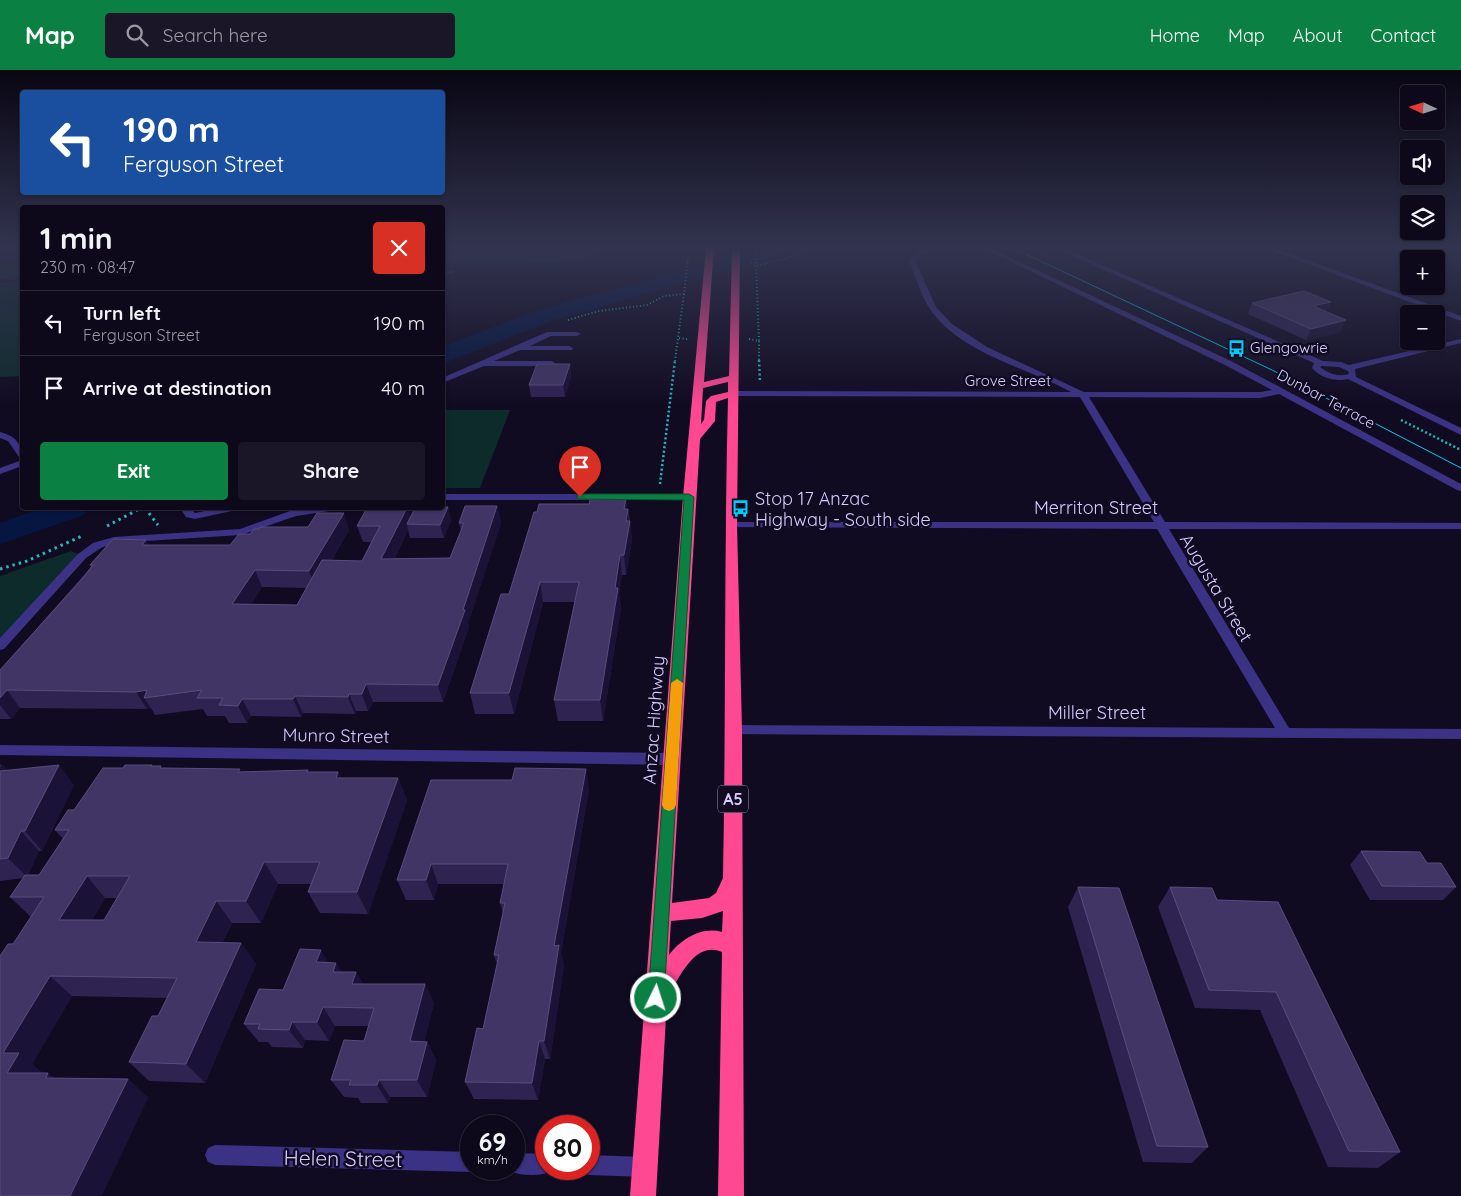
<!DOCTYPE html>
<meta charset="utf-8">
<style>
:root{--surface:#0d081a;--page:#1b1627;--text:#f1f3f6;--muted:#9a9aa2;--line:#2d2939;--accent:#0b8043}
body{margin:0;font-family:Quicksand,sans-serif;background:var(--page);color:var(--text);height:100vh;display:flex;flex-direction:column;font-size:19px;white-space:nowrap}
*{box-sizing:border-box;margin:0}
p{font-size:16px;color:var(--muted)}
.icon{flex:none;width:28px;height:28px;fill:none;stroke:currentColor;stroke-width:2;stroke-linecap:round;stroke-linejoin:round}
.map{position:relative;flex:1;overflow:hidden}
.side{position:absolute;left:20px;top:135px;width:425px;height:305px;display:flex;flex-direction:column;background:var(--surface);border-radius:5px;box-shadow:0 1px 4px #0004,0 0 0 1px var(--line)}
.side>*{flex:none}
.hud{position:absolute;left:20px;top:20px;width:425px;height:105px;border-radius:5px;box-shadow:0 1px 4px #0004,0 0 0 1px var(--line);background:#1a4fa0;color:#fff;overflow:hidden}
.needle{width:32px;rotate:274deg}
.controls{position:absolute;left:1400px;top:15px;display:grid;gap:10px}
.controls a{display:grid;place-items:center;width:45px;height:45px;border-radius:5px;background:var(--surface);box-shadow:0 1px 4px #0004,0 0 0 1px var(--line);font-size:25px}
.speed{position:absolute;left:460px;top:1045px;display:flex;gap:10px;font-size:25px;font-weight:700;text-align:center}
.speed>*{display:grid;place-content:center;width:65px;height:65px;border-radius:50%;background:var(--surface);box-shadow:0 1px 4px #0004,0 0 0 1px var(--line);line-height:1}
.speed small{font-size:12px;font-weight:400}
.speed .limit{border:8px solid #d22;background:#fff;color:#111}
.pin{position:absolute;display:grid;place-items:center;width:42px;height:42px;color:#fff;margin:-51px -21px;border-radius:50% 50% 50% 0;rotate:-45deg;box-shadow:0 0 5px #0007}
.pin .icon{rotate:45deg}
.me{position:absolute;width:55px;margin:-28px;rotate:4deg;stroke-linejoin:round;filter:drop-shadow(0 0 4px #0008)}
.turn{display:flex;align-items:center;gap:18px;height:105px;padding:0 20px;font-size:22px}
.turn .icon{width:65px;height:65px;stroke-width:2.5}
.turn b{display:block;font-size:35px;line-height:42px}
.round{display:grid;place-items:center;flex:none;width:52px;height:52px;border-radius:5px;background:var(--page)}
.overview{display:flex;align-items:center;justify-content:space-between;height:85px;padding:0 20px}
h1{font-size:30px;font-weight:700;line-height:38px}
.cta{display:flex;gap:10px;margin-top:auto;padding:10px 20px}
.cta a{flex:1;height:58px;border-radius:5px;background:var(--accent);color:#fff;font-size:20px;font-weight:700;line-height:58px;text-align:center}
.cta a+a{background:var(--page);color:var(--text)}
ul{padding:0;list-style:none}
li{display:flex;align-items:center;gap:15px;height:65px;padding:0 20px;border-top:1px solid var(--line)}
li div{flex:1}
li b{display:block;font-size:19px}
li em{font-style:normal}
header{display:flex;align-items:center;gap:30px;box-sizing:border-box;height:70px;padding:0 25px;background:var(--accent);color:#fff}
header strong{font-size:24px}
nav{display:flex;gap:28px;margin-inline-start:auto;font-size:18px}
.search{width:350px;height:45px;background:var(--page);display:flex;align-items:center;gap:12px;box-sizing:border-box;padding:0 18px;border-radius:5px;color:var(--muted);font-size:19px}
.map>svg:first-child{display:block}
.green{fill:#0e2b2c}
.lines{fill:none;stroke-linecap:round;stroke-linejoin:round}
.river{fill:#051641;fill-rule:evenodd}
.path-far2{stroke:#23babc;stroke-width:2;stroke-dasharray:1 2.5;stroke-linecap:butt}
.path-far1{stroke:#23babc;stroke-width:2.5;stroke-dasharray:2 2.5;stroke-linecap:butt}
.path{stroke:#23babc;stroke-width:3;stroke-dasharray:2.5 4;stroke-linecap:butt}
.minor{fill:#3b3285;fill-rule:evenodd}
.highway{fill:#ff4792;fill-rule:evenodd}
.tram{stroke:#00cdf7;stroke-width:1}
.wall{fill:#2f2352;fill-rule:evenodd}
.shaded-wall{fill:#1b1237}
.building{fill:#413565;stroke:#584d7d;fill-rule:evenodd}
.route{fill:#0b8043;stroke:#07532c}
.slow{fill:#f59e0b}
.labels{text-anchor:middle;stroke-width:5;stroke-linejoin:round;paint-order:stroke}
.far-poi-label{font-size:15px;fill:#d6ccff;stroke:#110b22;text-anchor:start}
.far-street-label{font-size:15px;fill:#d6ccff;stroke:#110b22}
.shield{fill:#110b22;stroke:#9b92bd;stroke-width:1}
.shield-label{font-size:16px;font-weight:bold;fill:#d6ccff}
.poi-label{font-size:18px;fill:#d6ccff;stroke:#110b22;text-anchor:start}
.street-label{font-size:18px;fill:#d6ccff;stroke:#110b22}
.near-street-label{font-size:21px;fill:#d6ccff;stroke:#110b22}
</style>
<header>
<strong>Map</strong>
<div class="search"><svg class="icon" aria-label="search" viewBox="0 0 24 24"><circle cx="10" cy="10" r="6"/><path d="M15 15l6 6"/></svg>Search here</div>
<nav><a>Home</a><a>Map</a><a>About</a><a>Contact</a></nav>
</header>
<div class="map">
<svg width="1461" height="1126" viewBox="0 0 1461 1126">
<rect width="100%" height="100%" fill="#110b22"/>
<path class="green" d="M443,178h172c-47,21 -119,15 -170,16h-2z
M0,194l22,1v11l-6,4 -16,-1z
M22,208v98l-22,1v-94h13z
M443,340h67l-30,78h-37z
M71,481l11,5 -82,90v-70z"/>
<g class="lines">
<path class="river" d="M763,178h32l-3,4 -238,68 -112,44v-17l96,-37z
M42,438h46l-4,7 -84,29v-21z"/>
<path class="path-far2" d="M756,178v15
M1033,178l14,7
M751,192l7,4 62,-18
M756,196l3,75
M442,203l11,-1
M684,224l-6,44 9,1
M568,250l31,-9 48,-6 17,-9 20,-2 5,-46
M749,269l10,2v20
M675,291l3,-23"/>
<path class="path-far1" d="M759,290l1,22
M1401,350l60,30
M660,414l15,-124"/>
<path class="path" d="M145,438l13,17
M107,456l34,-18
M0,499l27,-8 57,-26"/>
<path class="minor" d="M927,178h12l-16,5 -8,7 21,47 16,17 35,23 97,45h176l12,-2 -47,-25 -243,-117h8l241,113 230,123v7l-4,-1 -178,-96 -19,4 -171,-1 76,125 296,1v6h-292l120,199 172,1v10l-732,-5 -2,-4 2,-4 5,-1 541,3 -118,-199 -430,-2 -1,-2 5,-3h423l-74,-125 -349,-1v-4l3,-1 337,1c-45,-25 -106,-37 -139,-80 -11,-15 -16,-35 -23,-52l10,-10z
M1055,178h8l260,113 18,1 8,3 112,-26v4l-106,26 1,8 105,51v7l-113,-56c-13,3 -27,-1 -36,-11l2,-5zM1322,296l17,1 9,4 1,3c-11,3 -20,0 -29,-7z
M1265,178h9l187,68v5z
M547,262h30l4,2 -4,2h-26l-21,10h39l4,2 -1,2h-52l-26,11h58l4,3 -1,2h-71l-42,17v-5z
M0,362c14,4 22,10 22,26l-3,-1 -11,-16 -8,-3z
M22,390v6l-22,8v-6z
M442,424h247l5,3 -5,3h-247z
M180,438h10l5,5 25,-5h17l-1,2 -41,9 -9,-2z
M310,438h24l-5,3 -33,5 -55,19 -127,8 -13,5 -15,10 -82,91 -4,1v-12l78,-84 15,-11 21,-6 126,-8 50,-18z
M0,675l672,8 5,2 2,4 -2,4 -5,2 -672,-10z
M215,1075l256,7v17h8l-8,3 -256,-7 -7,-3 -3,-7 3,-7z
M514,1083l32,1v15h8l-1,2c-13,6 -33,5 -46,-1l-1,-1h8z
M589,1085l56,2 7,3 3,7 -3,7 -7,3 -56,-2 -7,-3 -2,-3h9z"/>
<path class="highway" d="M706,178h8l-10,134 25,-6 3,-128h8l-3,277 5,205 2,466h-26l4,-244c-28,-12 -44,28 -55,47l-11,197h-26l53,-699zM728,312v10l-17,4 -5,5 -2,19 -3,4 2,-36zM728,328c-4,160 -2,320 -5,480l-7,15 -7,5 -37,5 28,-464 15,-18 1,-19zM723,841l-1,21c-20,-6 -41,7 -53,23l2,-34 31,-3z"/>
<path class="tram" d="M1013,178l259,122 189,98"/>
</g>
<path class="wall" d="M1331,232l-5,10 14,20 -34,8 -58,-26 4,-11z
M570,294l1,12 -6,21h-34l-2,-12z
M626,428l1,11h1l2,12 2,19 -6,35h-4l-3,19 2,14 -18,113h-45l-4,-21 21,-98h-32l-29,112h-39l-5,-21 39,-99 28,-82 52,-8z
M497,436l4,17 -33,100 1,4 -26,75h-70l-5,9h-12l-1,3 -52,-1 -2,4 -50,-1 -4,7h-18l-4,-7h-18l-4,-7 -48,6 -4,-7 -4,1 -127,-1 -9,11h-11v-49l91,-103 -1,-2 58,-20h82l20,-11 99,-4 -17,30 30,1 9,-19h-8l-6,-16 53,-9 38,-10 3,13 -7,18h-34l-2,-8 -13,28h55l11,-27 -2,-8zM262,517l44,1 -9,17 -46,-1z
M0,694l8,7 66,14 -32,66h-3l-11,24h11l24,-36 -8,-9 19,-20 49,-42 29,-3 1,1 10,2 78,4h97l3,6h57l9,22 -39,114 -48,-1 -12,-21 3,-8h-33l-17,39h-29l-10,20h19l15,21 -51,119 -56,-2 -20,-19 29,-46 9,-18 -95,-2 -40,68 10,9h6l6,5 74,1 20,19 -148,98 13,-252 18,-27 -21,-20 13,-19 -23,3zM105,828h12l-13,22h-12z
M589,719l-28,164 3,12 -14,94h-5l-7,41 -64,-1 -9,-17 18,-53 14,-65 -3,-9 9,-42 -3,-10 4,-19h-66l-4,16h-28l-9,-20z
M1361,781l66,12 29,24 -13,13h-73l-20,-35z
M1078,817l130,260 -16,16 -49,-1 -75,-255z
M1170,817l47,13 183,252 -22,16 -50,-1 -68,-157 -65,-2 -37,-101z
M328,892l14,10h14l7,12h62l9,19 -10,39h3l9,18 -9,37h-37l-2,6h-27l-3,-5 -14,-1 -13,-17 33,-39 4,-15h-33l-6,15 -24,-1 -2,8 -31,-1 -4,-5h-9l-15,-18 39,-34z"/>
<path class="shaded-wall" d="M1331,232l-5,11 -13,-7z
M1346,250l-6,12 -34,8 5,-11z
M570,294l1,12 -6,21 -2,-12z
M626,428l3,25 1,-2 2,19 -6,35 -2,-20v-46z
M497,436l4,17 -33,100 1,4 -26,75 -5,-17z
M448,437l3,13 -7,18 -4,-13z
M407,438h1l4,15 -5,1 1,6 -21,45 -6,-16z
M344,443l5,17 -33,58 -7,-17z
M146,470l9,17 -13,-12z
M620,485l2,20 -3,19 2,14 -18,113 -3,-21 15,-112z
M255,500l7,17 -22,34 -8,-17z
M540,512l3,20 -29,112 -5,-21z
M366,614l7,18 -5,9 -6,-17z
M7,620l13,18 -9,11 -11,-14v-7z
M147,620l-3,8 7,10 -4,1 -11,-17z
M349,624l7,17 -1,3 -7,-17z
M295,626l8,17 -2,4 -8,-18z
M242,629l9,17 -4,7 -9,-17z
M2,694l17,20 -19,-10v-6z
M59,695l15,20 -32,66 -17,-20z
M586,699l3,20 -28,164 3,12 -14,94 -6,-18 10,-95z
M338,702l10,22 -12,-16z
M398,708l9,22 -39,114 -11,-22z
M21,761l18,20 -12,26 -19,-19z
M264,792l14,22 -17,39 -15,-22z
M431,794l7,20 -4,16 -8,-20z
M87,806l18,22 -26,44 -20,-22z
M216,831l16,22 -20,40 -16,-21z
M241,873l15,21 -51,119 -19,-19z
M321,880l11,19 -16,-7z
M336,893l11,19 -14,-10z
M356,902l11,19 -15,-7z
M50,906l22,20 -40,68 11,9 -11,19 -25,-19 -4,-20z
M425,914l9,19 -14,56 -10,-18z
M323,937l12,19 -6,15 -12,-19z
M292,952l13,18 -2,8 -14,-18z
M539,971l6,18 -7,41 -6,-17z
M427,972l9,18 -9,37 -10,-17z
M48,1003l24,19 -26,-14z
M128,1009l20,19 -46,98h-32z
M379,1010l11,17 -2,6 -11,-18z"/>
<path class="building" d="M1304,221l27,11 -18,4 33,14 -35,9 -59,-26z
M537,294h33l-7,21h-34z
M591,427l35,1 -2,11h4l-2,12h4l-6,34h-4l-5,33h3l-18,112h-46l25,-118h-39l-31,111h-39l31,-99h8l25,-82h3l2,-8h50z
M465,436h32l-34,104h2l-27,75 -72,-1 -4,10h-13l-1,3 -53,-1 -2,3h-51l-4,7 -19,-1 4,-7h-26l5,-8 -58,8 3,-8 -11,2 -129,-2 -7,8v-28l82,-91 11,-14h-3l23,-26 33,1 -4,5h88l9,-11h11l4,-5h5l1,-2h48l9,-14h27l-35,58 -54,-1 -23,34 65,1 25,-45 40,1 18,-35h-23l10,-18h40l-26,51 69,-1 14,-35h-5z
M442,437h6l-8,18 -33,-1 8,-16h27z
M59,695l-34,66h-4l-13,27 -8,1v-88z
M125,695h27l-1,1h10l-1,2 80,1 -2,3 70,-2 -1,2h31l-2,6h62l-41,114h-49l12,-30h-56l-18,39h-30l-20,41 45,1 -55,121 -57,-2 23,-46h6l19,-38 -127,-2 -47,77h16l-12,20h41l-2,5 82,1 -58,117h-70v-240l8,-12h5l31,-47h-34l15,-22h14l30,-45h-14l13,-20h6l29,-42h20zM87,806h43l-26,44h-45z
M515,698l71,1 -32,177 5,-1 -15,96h-5l-7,42 -67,-1 12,-54 6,1 16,-74h-5l11,-52h-5l8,-39h-77l-5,16h-29l34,-100h81z
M1361,781l59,1 7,11h14l15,24 -74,-1z
M1078,817l41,1 89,259 -51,-1z
M1170,817l42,1 5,12 61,2 122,250 -51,-1 -73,-159 -67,-2z
M300,879l21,1 -5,12 20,1 -3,9h23l-4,12h73l-15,57 17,1 -10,38h-38l-2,5h-28l2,-5h-20l13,-40 20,1 10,-33 -51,-1 -6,15h-25l-3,8 -31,-1 2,-5h-16l15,-35 24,1z"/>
<linearGradient id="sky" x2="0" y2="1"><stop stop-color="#090613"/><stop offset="0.53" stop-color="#32344f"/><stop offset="1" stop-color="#32344f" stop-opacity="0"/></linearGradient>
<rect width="1461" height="336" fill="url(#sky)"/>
<path class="route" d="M580,424h109l5,3 -30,501 -2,5 -6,3 -6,-3 -2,-5 36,-498 -107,-1v-4z"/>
<path class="slow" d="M677,609l6,4 -7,122 -2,4 -5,2 -5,-2 -2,-4 9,-122z"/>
<defs>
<symbol id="bus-bare" viewBox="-9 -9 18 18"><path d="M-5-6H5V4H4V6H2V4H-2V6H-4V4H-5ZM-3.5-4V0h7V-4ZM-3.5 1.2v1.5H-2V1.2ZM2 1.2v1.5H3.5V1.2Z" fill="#00cdf7" stroke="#110b22" stroke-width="2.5" paint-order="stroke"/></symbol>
</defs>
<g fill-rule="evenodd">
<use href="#bus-bare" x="1224" y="266" width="25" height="25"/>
<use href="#bus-bare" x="728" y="426" width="25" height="25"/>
</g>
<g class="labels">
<g class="far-poi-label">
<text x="1250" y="283">Glengowrie</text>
</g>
<g class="far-street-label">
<text x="1008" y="316">Grove Street</text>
<text transform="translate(1326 329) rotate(28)" y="5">Dunbar Terrace</text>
</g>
<rect class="shield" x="718" y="715.5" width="30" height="27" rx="4"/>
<g class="shield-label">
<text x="733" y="735">A5</text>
</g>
<g class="poi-label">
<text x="755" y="435">Stop 17 Anzac<tspan x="755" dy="21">Highway - South side</tspan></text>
</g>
<g class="street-label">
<text x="1096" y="444">Merriton Street</text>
<text transform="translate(1216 518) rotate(59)" y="6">Augusta Street</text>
<text x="1097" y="649">Miller Street</text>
<text transform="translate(654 650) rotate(-86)" y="6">Anzac Highway</text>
<text transform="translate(336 666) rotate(1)" y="6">Munro Street</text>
</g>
<g class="near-street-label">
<text transform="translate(343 1089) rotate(1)" y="7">Helen Street</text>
</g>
</g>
</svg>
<div class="controls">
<a><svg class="needle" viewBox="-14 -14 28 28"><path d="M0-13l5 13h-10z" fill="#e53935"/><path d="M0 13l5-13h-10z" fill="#9a9aa2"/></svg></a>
<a><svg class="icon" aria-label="sound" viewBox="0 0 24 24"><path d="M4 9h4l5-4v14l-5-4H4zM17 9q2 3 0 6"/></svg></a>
<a><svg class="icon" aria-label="layers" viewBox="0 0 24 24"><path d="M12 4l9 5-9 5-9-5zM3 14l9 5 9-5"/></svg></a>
<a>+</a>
<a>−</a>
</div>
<div class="speed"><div>69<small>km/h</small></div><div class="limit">80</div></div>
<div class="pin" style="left:580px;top:427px;background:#d93025"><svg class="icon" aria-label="arrive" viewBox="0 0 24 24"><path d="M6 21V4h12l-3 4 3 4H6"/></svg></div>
<svg class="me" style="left:656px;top:928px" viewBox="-20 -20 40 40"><circle r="17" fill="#0b8043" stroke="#fff" stroke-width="3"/><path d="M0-11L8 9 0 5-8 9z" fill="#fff"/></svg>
<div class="hud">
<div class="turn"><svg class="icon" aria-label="left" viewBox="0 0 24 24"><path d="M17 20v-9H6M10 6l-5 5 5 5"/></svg><div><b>190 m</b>Ferguson Street</div></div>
</div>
<section class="side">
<div class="overview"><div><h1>1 min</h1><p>230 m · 08:47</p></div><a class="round" style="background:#d93025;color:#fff"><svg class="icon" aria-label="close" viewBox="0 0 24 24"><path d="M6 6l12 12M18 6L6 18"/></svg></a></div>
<ul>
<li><svg class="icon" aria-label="left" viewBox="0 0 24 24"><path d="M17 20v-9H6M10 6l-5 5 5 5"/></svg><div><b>Turn left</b><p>Ferguson Street</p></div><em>190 m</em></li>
<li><svg class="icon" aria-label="arrive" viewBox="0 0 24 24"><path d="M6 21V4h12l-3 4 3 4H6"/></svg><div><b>Arrive at destination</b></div><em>40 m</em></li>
</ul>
<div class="cta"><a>Exit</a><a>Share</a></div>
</section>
</div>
